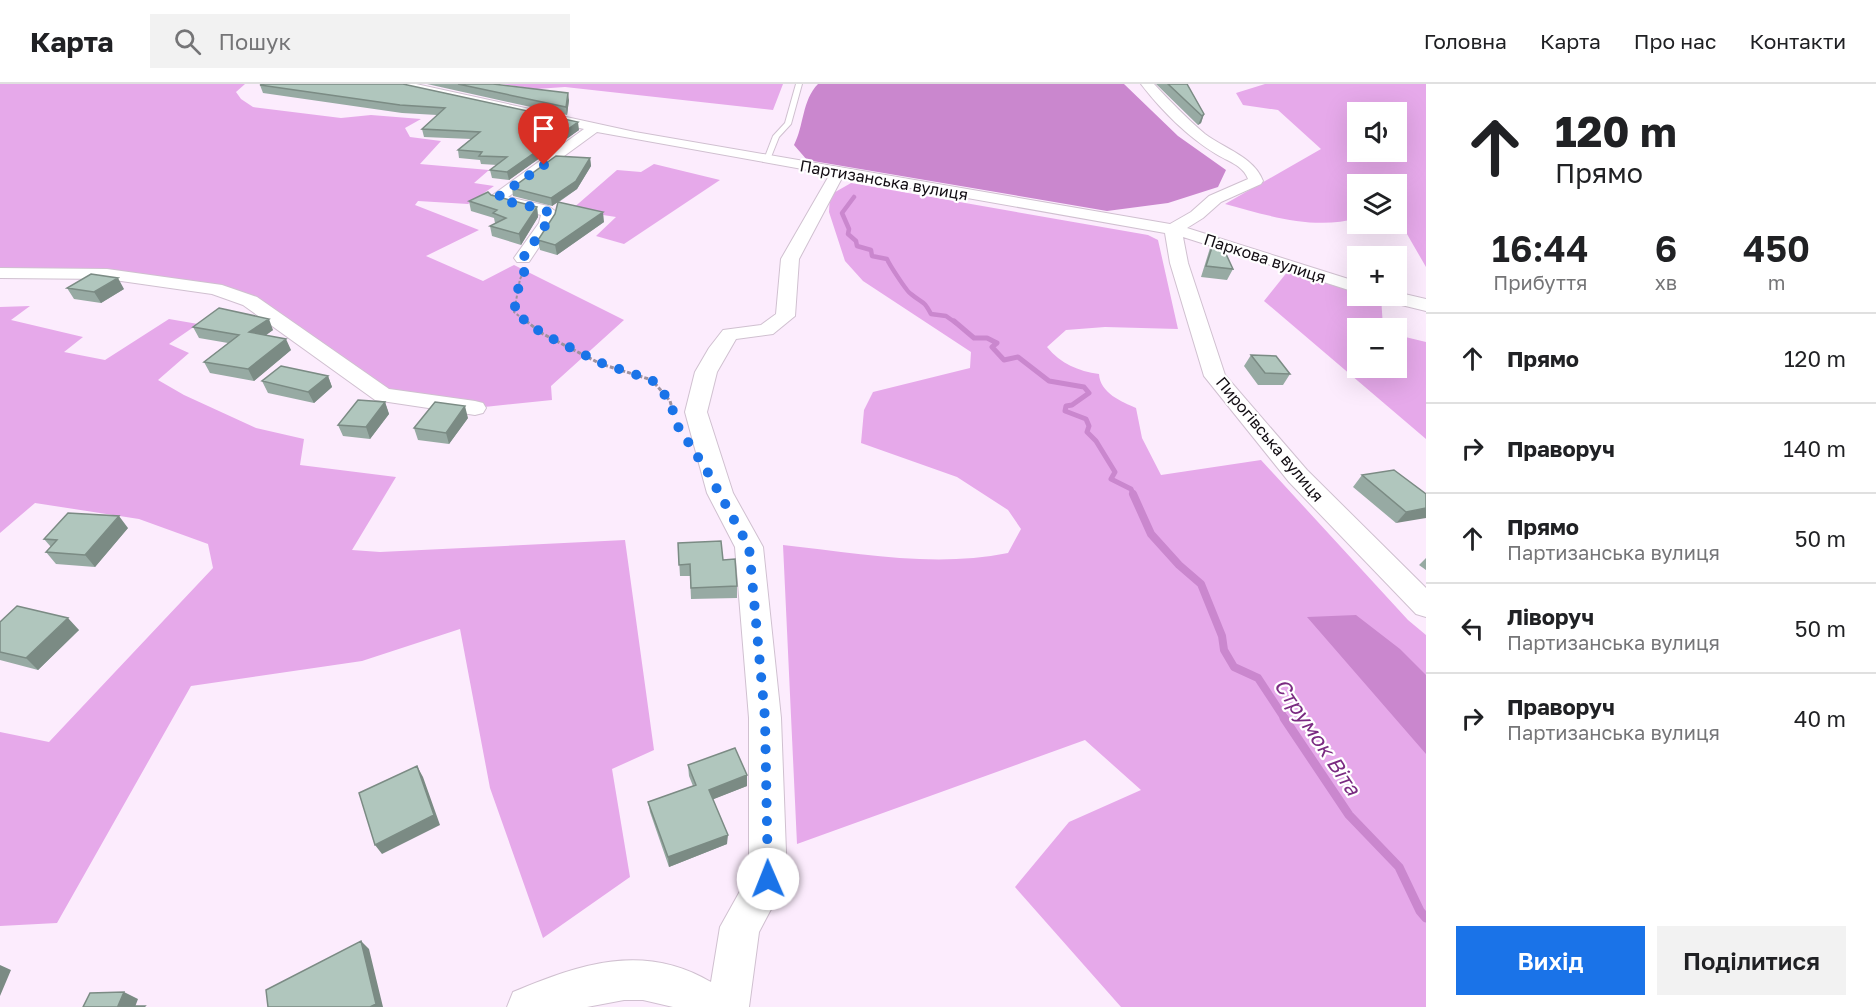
<!DOCTYPE html>
<html lang="uk">
<meta charset="utf-8">
<style>
:root{--surface:#fff;--page:#f2f2f2;--text:#202124;--muted:#757577;--line:#e0e0e0;--accent:#1a73e8}
body{margin:0;font-family:"Golos Text",sans-serif;background:var(--page);color:var(--text);height:100vh;display:flex;flex-direction:column;font-size:22px;white-space:nowrap}
*{box-sizing:border-box;margin:0}
p{font-size:20px;color:var(--muted)}
.icon{flex:none;width:33px;height:33px;fill:none;stroke:currentColor;stroke-width:2;stroke-linecap:round;stroke-linejoin:round}
.map{position:relative;flex:1;overflow:hidden}
.side{display:flex;flex-direction:column;background:var(--surface);width:450px}
.side>*{flex:none}
.hud{background:#fff;color:var(--text);overflow:hidden}
.buttons{position:absolute;left:1347px;top:18px;display:grid;gap:12px}
.buttons a{display:grid;place-items:center;width:60px;height:60px;border-radius:0px;background:var(--surface);box-shadow:0 6px 24px #0002;font-size:30px}
.pin{position:absolute;display:grid;place-items:center;width:51px;height:51px;color:#fff;margin:-62px -26px;border-radius:50% 50% 50% 0;rotate:-45deg;box-shadow:0 0 6px #0007}
.pin .icon{rotate:45deg}
.me{position:absolute;width:66px;margin:-33px;rotate:359deg;stroke-linejoin:round;filter:drop-shadow(0 0 4px #0008)}
.turn{display:flex;align-items:center;gap:21px;height:126px;padding:0 30px;font-size:27px}
.turn .icon{width:78px;height:78px;stroke-width:2.5}
.turn b{display:block;font-size:42px;line-height:51px}
.eta{display:flex;justify-content:space-evenly;align-items:center;height:102px;text-align:center}
.eta b{font-size:36px;font-weight:600;line-height:42px}
.primary-button{display:flex;gap:12px;margin-top:auto;padding:12px 30px}
.primary-button a{flex:1;height:69px;border-radius:0px;background:var(--accent);color:#fff;font-size:24px;font-weight:600;line-height:69px;text-align:center}
.primary-button a+a{background:var(--page);color:var(--text)}
ul{padding:0;list-style:none}
li{display:flex;align-items:center;gap:18px;height:90px;padding:0 30px;border-top:2px solid var(--line)}
li div{flex:1}
li b{display:block;font-size:22px}
li em{font-style:normal}
header{display:flex;align-items:center;gap:36px;box-sizing:border-box;height:84px;padding:0 30px;background:var(--surface);border-bottom:2px solid var(--line)}
header strong{font-size:28px}
nav{display:flex;gap:33px;margin-inline-start:auto;font-size:21px}
.search{width:420px;height:54px;background:var(--page);display:flex;align-items:center;gap:15px;box-sizing:border-box;padding:0 21px;border-radius:0px;color:var(--muted);font-size:22px}
main{display:flex;flex:1;min-height:0}
.map>svg:first-child{display:block}
.green{fill:#e6a9ea;fill-rule:evenodd}
.water{fill:#ca87ce}
.lines{fill:none;stroke-linecap:round;stroke-linejoin:round}
.stream-far3{stroke:#ca87ce;stroke-width:4.5}
.stream-far2{stroke:#ca87ce;stroke-width:5}
.stream-far1{stroke:#ca87ce;stroke-width:8}
.stream{stroke:#ca87ce;stroke-width:9}
.service-casing{stroke:#d0c0d0;stroke-width:2}
.minor-casing{stroke:#d0c0d0;stroke-width:2}
.path-far1{stroke:#9e929f;stroke-width:2;stroke-dasharray:3 2;stroke-linecap:butt}
.path{stroke:#9e929f;stroke-width:3;stroke-dasharray:4 2;stroke-linecap:butt}
.service{fill:#fff;fill-rule:evenodd}
.minor{fill:#fff;fill-rule:evenodd}
.wall{fill:#97aaa3}
.shaded-wall{fill:#7b8b84}
.building{fill:#b0c6bd;stroke:#7b8b84;stroke-width:1.5}
.route{stroke:#1a73e8;stroke-width:10;stroke-dasharray:0 18}
.labels{text-anchor:middle;stroke-width:4.5;stroke-linejoin:round;paint-order:stroke}
.far-street-label{font-size:16px;fill:#120d13;stroke:#fff}
.water-label{font-size:21px;font-style:italic;fill:#7a2b81;stroke:#fff}
</style>
<header>
<strong>Карта</strong>
<div class="search"><svg class="icon" aria-label="search" viewBox="0 0 24 24"><circle cx="10" cy="10" r="6"/><path d="M15 15l6 6"/></svg>Пошук</div>
<nav><a>Головна</a><a>Карта</a><a>Про нас</a><a>Контакти</a></nav>
</header>
<main>
<div class="map">
<svg width="1426" height="923" viewBox="0 0 1426 923">
<rect width="100%" height="100%" fill="#fcecfd"/>
<path class="green" d="M0,0h245l-9,8 5,7 12,8 88,11 30,-3 50,4 -16,9 5,9 31,4 -21,23 69,6 -15,13 20,3 -26,18 -50,-3 -3,4 64,25 -53,26 57,25 31,-16 110,55 -73,66 1,14 -77,8 -92,-13 -133,-94 -109,-24 -141,-4z
M502,0h281l-10,26 -208,-23 -29,2z
M1265,0h161v183l-26,-45 -3,-1 -1,-37h-38l-1,34c-41,13 -92,-3 -132,-14l96,-55 -43,-39 -35,-5 -7,-12zM1358,28h38v40h-38z
M654,80l66,16 -96,64 -28,-8 20,-19 -45,-7 46,-40 24,2z
M851,99l297,52 10,5 20,89 -73,-2 -39,3 -19,17c14,17 31,24 52,27 1,19 23,28 37,34l6,30 19,37 100,-15 147,160 18,15v372h-305l-106,-120 54,-65 72,-32 -56,-50 -288,104 -14,-299c74,8 151,23 225,8l13,-24 -13,-19 -51,-33 -96,-34 3,-33 9,-18 97,-24 1,-16 -108,-71 -18,-20 -16,-49 1,-17z
M1292,182l65,22 1,8h23l2,32h-25v40h38l1,-33 29,7v97l-162,-138z
M30,222l-19,14 72,17 -19,15 41,8 64,-41 29,5 -29,20 20,9 -31,27 26,15 72,33 48,11 -4,26 96,12 -44,73 28,2 245,-12 29,210 -42,19 18,108 -87,61 -53,-150 -30,-159 -98,32 -171,25 -134,237 -57,3v-194l49,10 164,-174 -5,-24 -69,-25 -104,-16 -35,30v-226z"/>
<path class="water" d="M818,0h306l54,52 48,34 -8,17 -50,16 -61,8 -300,-51 -13,-15c10,-19 8,-45 24,-61z
M1356,531l44,34 26,26v79l-119,-137z"/>
<g class="lines">
<path class="stream-far3" d="M854,113l-12,16 7,16 -1,5 8,7 1,5 14,4 1,6 15,3c2,5 20,33 24,35 12,10 12,5 20,20l15,2 10,7"/>
<path class="stream-far2" d="M954,237l20,17h13l10,5 -5,4 12,13 14,-3 31,24 35,6 5,6 -17,12 -6,1 -1,5 21,8 3,7 -2,6 9,9 19,31 -4,7 20,10 3,7"/>
<path class="stream-far1" d="M1133,410l18,40 28,31 22,19 21,52 2,14 10,17 24,11 27,41"/>
<path class="stream" d="M1284,634l65,97 50,52 21,44 6,7"/>
<defs>
<path id="service" d="M796,0h6l-11,40 -12,13 -10,25h-6l10,-26 12,-13z"/>
<path id="minor" d="M394,0h22l219,48 535,92 21,-12 18,-16 39,-17c-5,-14 -21,-18 -32,-25 -28,-17 -55,-44 -75,-70h13c16,17 33,35 51,50 20,15 49,23 58,47l-2,3 -40,18 -18,16 -16,10 171,54v11l-175,-56 5,26 37,112 82,95 119,118v29l-10,-3 -127,-132 -85,-106 -34,-113 -5,-30 -322,-57 -44,83 -4,57 -22,18 -37,5 -19,33 -10,40 26,81 30,54 18,171 6,161 -28,53 -10,75h-76l-30,-7h-19l-37,7h-80l6,-15c67,-28 130,-50 198,-10l9,-55 29,-52v-157l-14,-171 -28,-54 -22,-81 10,-40 14,-24 14,-18 38,-5 15,-11 5,-55 49,-85 -233,-42 -89,65 40,9 10,7 -3,10 -26,39h-12l-3,-4 25,-35 2,-8 -47,-12 -4,-6 94,-68 -184,-41z
M0,184l107,1 115,16 35,12 132,92 86,12 8,2 3,5 -3,5 -8,2 -100,-15 -132,-95 -31,-11 -105,-15 -107,-1z
M1396,208l30,7v12l-45,-11 -2,-4h17z"/>
</defs>
<use href="#service" class="service-casing"/>
<use href="#minor" class="minor-casing"/>
<path class="path-far1" d="M524,188l-4,7 -6,33 14,11"/>
<path class="path" d="M526,237l17,13 58,30 51,16 18,21 3,10"/>
<use href="#service" class="service"/>
<use href="#minor" class="minor"/>
</g>
<path class="wall" d="M403,0l176,46 -70,50 -17,-2 -2,-8 7,-5 -16,-1 -1,-4 -21,-2 -1,-8 13,-11 -47,-2 -2,-8 15,-14 -35,-2 -139,-20 -3,-8z
M427,0h66l76,16 -2,15z
M1156,0h31l17,30 -3,9 -3,2z
M590,74l1,8 -14,23 -18,13 45,20 -47,33 -17,-5 -2,-10 17,-26 3,-12 -6,4 -39,-10 -1,-8z
M491,111l46,12 1,10 -17,28 -29,-9 -2,-10 6,-3h-1l-1,-5 -23,-7 -2,-10z
M1215,154l18,31 -6,11 -26,-3 9,-29z
M67,204l57,1 -23,14 -27,-4z
M193,243l80,3 -7,5 25,15 -37,31 -44,-8 -6,-11 24,-19 -29,-5z
M1251,271l39,19 -7,11h-25l-14,-19z
M328,292l4,11 -18,16 -46,-10 -6,-12z
M385,318l4,12 -19,25 -27,-3 -5,-11z
M468,334l-19,26 -31,-4 -4,-12z
M1362,391l64,19 -30,29 -43,-36z
M128,444l-33,39 -39,-3 -10,-12 5,-5 -7,-8z
M678,459l45,17 14,26v12l-46,1 -1,-23h-10z
M1426,474v12l-7,-5z
M0,538l79,8 -41,40 -38,-10z
M688,681l59,21 -34,13 14,45 -58,23 -19,-55 -2,-10 45,-16 -4,-10z"/>
<path class="shaded-wall" d="M568,9l1,7 -2,15 -1,-8z
M1204,30l-3,9 -3,2 4,-9z
M578,38l1,8 -70,50 -2,-8z
M590,74l1,8 -14,23 -25,17 -1,-8z
M537,123l1,10 -17,28 -2,-11z
M603,128l1,10 -47,33 -2,-10z
M118,194l6,11 -23,14 -7,-11z
M269,235l4,11 -18,13 -6,-11z
M286,255l5,11 -37,31 -6,-12z
M328,292l4,11 -18,16 -6,-11z
M385,318l4,12 -19,25 -4,-12z
M465,322l3,12 -19,26 -3,-11z
M1426,424v10l-30,5 10,-11z
M119,432l9,12 -33,39 -10,-12z
M68,534l11,12 -41,40 -12,-12z
M417,682l6,11 17,48 -58,29 -7,-9z
M747,691v11l-38,15v-11z
M728,751l-1,9 -58,23 -1,-10z
M361,857l8,8 14,58h-13z
M0,881l11,5 -11,26z
M124,908l14,7 -3,8 -17,-1z"/>
<path class="building" d="M263,0h140l175,38 -71,50 -17,-2 17,-13 -28,-1 3,-4 -24,-2 22,-18 -58,-3 23,-21 -45,-3 -140,-20z
M458,0h35l75,9 -2,14z
M1168,0h19l17,30 -2,2z
M556,72l34,2 -14,23 -25,17 -39,-10z
M488,108l3,3 46,12 -18,27 -29,-8 16,-8 -13,-5 4,-3 -28,-9z
M558,118l45,10 -48,33 -17,-5 17,-26z
M1215,154l4,1 14,30 -27,-3z
M91,190l27,4 -24,14 -27,-4z
M219,224l50,11 -20,13 37,7 -38,30 -44,-7 35,-27 -46,-8z
M1251,271l25,1 14,18 -25,-1z
M281,282l47,10 -20,16 -46,-11z
M358,316l27,2 -19,25 -28,-2z
M435,318l30,4 -19,27 -32,-5z
M1394,386l32,24v14l-20,4 -44,-37z
M68,429l51,3 -34,39 -39,-3 11,-12 -13,-1z
M721,457l2,19 12,-1 2,27 -46,2 -1,-24 -11,1 -1,-22z
M17,522l51,12 -42,40 -26,-6v-30z
M735,664l12,27 -38,15 19,45 -60,22 -20,-55 48,-17 -8,-20z
M417,682l17,49 -59,30 -16,-52z
M361,857l15,63 -6,3h-102l-2,-17z
M124,908l-6,14h27l-1,1h-61l7,-14z"/>
<g class="lines">
<path class="route" d="M544,81l-46,32 2,3 42,9 8,4 -3,10 -24,35 4,9 -7,12 -6,33 29,22 58,29 51,17 18,21 7,24 30,46 42,76 16,171 3,161"/>
</g>
<g class="labels">
<g class="far-street-label">
<text transform="translate(884 96) rotate(10)" y="6">Партизанська вулиця</text>
<text transform="translate(1265 174) rotate(18)" y="6">Паркова вулиця</text>
<text transform="translate(1270 355) rotate(50)" y="6">Пирогівська вулиця</text>
</g>
<g class="water-label">
<text transform="translate(1317 653) rotate(56)" y="7">Струмок Віта</text>
</g>
</g>
</svg>
<div class="buttons">
<a><svg class="icon" aria-label="sound" viewBox="0 0 24 24"><path d="M4 9h4l5-4v14l-5-4H4zM17 9q2 3 0 6"/></svg></a>
<a><svg class="icon" aria-label="layers" viewBox="0 0 24 24"><path d="M12 4l9 5-9 5-9-5zM3 14l9 5 9-5"/></svg></a>
<a>+</a>
<a>−</a>
</div>
<div class="pin" style="left:544px;top:81px;background:#d93025"><svg class="icon" aria-label="arrive" viewBox="0 0 24 24"><path d="M6 21V4h12l-3 4 3 4H6"/></svg></div>
<svg class="me" style="left:768px;top:795px" viewBox="-20 -20 40 40"><circle r="19" fill="#fff"/><path d="M0-13L10 11 0 6-10 11z" fill="#1a73e8"/></svg>
</div>
<section class="side">
<div class="hud">
<div class="turn"><svg class="icon" aria-label="ahead" viewBox="0 0 24 24"><path d="M12 20V5M6 11l6-6 6 6"/></svg><div><b>120 m</b>Прямо</div></div>
</div>
<div class="eta">
<div><b>16:44</b><p>Прибуття</p></div>
<div><b>6</b><p>хв</p></div>
<div><b>450</b><p>m</p></div>
</div>
<ul>
<li><svg class="icon" aria-label="ahead" viewBox="0 0 24 24"><path d="M12 20V5M6 11l6-6 6 6"/></svg><div><b>Прямо</b></div><em>120 m</em></li>
<li><svg class="icon" aria-label="right" viewBox="0 0 24 24"><path d="M7 20v-9h11M14 6l5 5-5 5"/></svg><div><b>Праворуч</b></div><em>140 m</em></li>
<li><svg class="icon" aria-label="ahead" viewBox="0 0 24 24"><path d="M12 20V5M6 11l6-6 6 6"/></svg><div><b>Прямо</b><p>Партизанська вулиця</p></div><em>50 m</em></li>
<li><svg class="icon" aria-label="left" viewBox="0 0 24 24"><path d="M17 20v-9H6M10 6l-5 5 5 5"/></svg><div><b>Ліворуч</b><p>Партизанська вулиця</p></div><em>50 m</em></li>
<li><svg class="icon" aria-label="right" viewBox="0 0 24 24"><path d="M7 20v-9h11M14 6l5 5-5 5"/></svg><div><b>Праворуч</b><p>Партизанська вулиця</p></div><em>40 m</em></li>
</ul>
<div class="primary-button"><a>Вихід</a><a>Поділитися</a></div>
</section>
</main>
